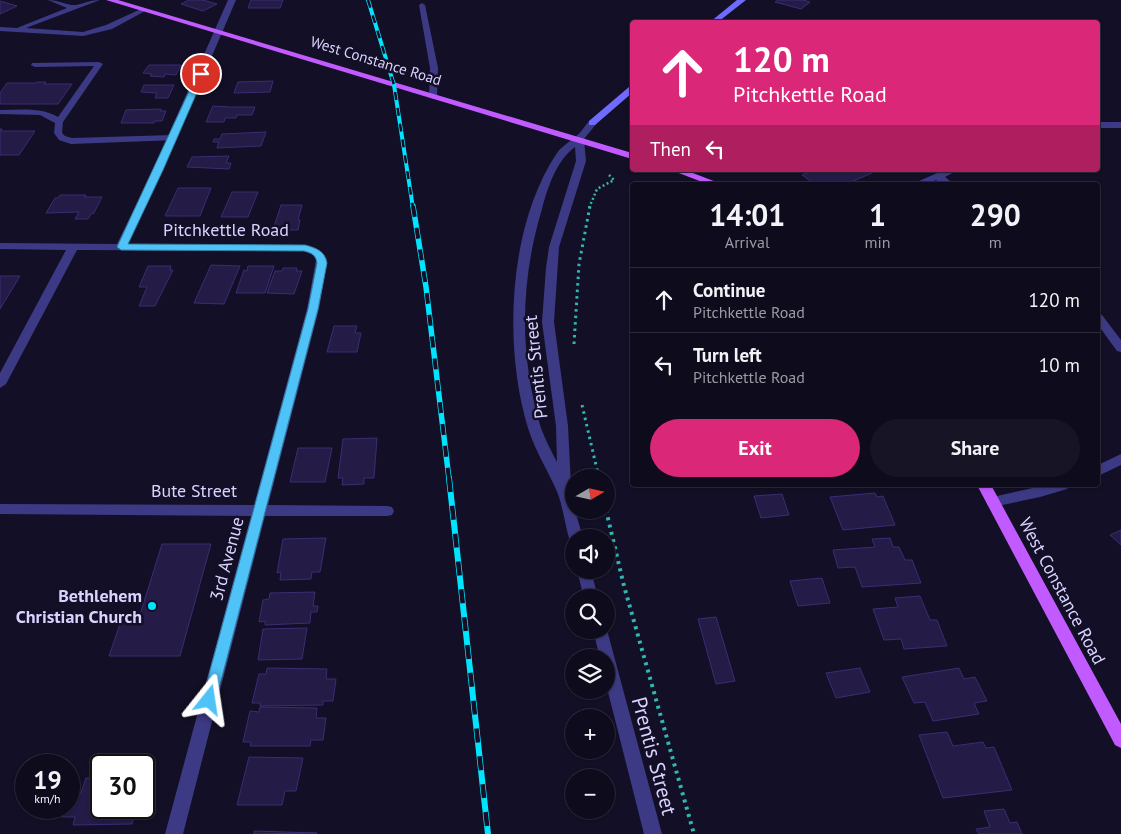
<!DOCTYPE html>
<meta charset="utf-8">
<style>
:root{--surface:#0e0b1c;--page:#171425;--text:#f1f3f6;--muted:#9b9ba3;--line:#2e2b3b;--accent:#db2777}
body{margin:0;font-family:"PT Sans",sans-serif;background:var(--page);color:var(--text);height:100vh;display:flex;flex-direction:column;font-size:19px;white-space:nowrap}
*{box-sizing:border-box;margin:0}
p{font-size:16px;color:var(--muted)}
.icon{flex:none;width:28px;height:28px;fill:none;stroke:currentColor;stroke-width:2;stroke-linecap:round;stroke-linejoin:round}
.map{position:relative;flex:1;overflow:hidden}
.details{position:absolute;left:630px;top:182px;width:470px;height:305px;display:flex;flex-direction:column;background:var(--surface);border-radius:5px;box-shadow:0 1px 4px #0004,0 0 0 1px var(--line)}
.details>*{flex:none}
.guide{position:absolute;left:630px;top:20px;width:470px;height:152px;border-radius:5px;box-shadow:0 1px 4px #0004,0 0 0 1px var(--line);background:#db2777;color:#fff;overflow:hidden}
.needle{width:32px;rotate:81deg}
.buttons{position:absolute;left:565px;top:469px;display:grid;gap:10px}
.buttons a{display:grid;place-items:center;width:50px;height:50px;border-radius:50%;background:var(--surface);box-shadow:0 1px 4px #0004,0 0 0 1px var(--line);font-size:25px}
.speed{position:absolute;left:15px;top:754px;display:flex;gap:10px;font-size:25px;font-weight:700;text-align:center}
.speed>*{display:grid;place-content:center;width:65px;height:65px;border-radius:50%;background:var(--surface);box-shadow:0 1px 4px #0004,0 0 0 1px var(--line);line-height:1}
.speed small{font-size:12px;font-weight:400}
.speed .limit{border:2px solid #111;border-radius:8px;background:#fff;color:#111}
.pin{position:absolute;display:grid;place-items:center;width:42px;height:42px;color:#fff;margin:-21px;border:2px solid #fff;border-radius:50%;box-shadow:0 1px 5px #0007}
.me{position:absolute;width:55px;margin:-28px;rotate:15deg;stroke-linejoin:round;filter:drop-shadow(0 0 4px #0008)}
.turn{display:flex;align-items:center;gap:18px;height:105px;padding:0 20px;font-size:22px}
.turn .icon{width:65px;height:65px;stroke-width:2.5}
.turn b{display:block;font-size:35px;line-height:42px}
.then{display:flex;align-items:center;height:48px;padding:0 20px;background:#0003;gap:10px;font-size:19px}
.eta{display:flex;justify-content:space-evenly;align-items:center;height:85px;text-align:center}
.eta b{font-size:30px;font-weight:700;line-height:35px}
.button{display:flex;gap:10px;margin-top:auto;padding:10px 20px}
.button a{flex:1;height:58px;border-radius:30px;background:var(--accent);color:#fff;font-size:20px;font-weight:700;line-height:58px;text-align:center}
.button a+a{background:var(--page);color:var(--text)}
ul{padding:0;list-style:none}
li{display:flex;align-items:center;gap:15px;height:65px;padding:0 20px;border-top:1px solid var(--line)}
li div{flex:1}
li b{display:block;font-size:19px}
li em{font-style:normal}
.map>svg:first-child{display:block}
.building{fill:#241b47;stroke:#3b2d73}
.lines{fill:none;stroke-linecap:round;stroke-linejoin:round}
.path-far2{stroke:#2fb8b0;stroke-width:2.5;stroke-dasharray:2 2.5;stroke-linecap:butt}
.path-far1{stroke:#2fb8b0;stroke-width:3;stroke-dasharray:2.5 4;stroke-linecap:butt}
.path{stroke:#2fb8b0;stroke-width:4;stroke-dasharray:3 4.5;stroke-linecap:butt}
.service{fill:#3d3a85;fill-rule:evenodd}
.minor{fill:#3d3a85;fill-rule:evenodd}
.tertiary{fill:#3d3a85;fill-rule:evenodd}
.secondary{fill:#6f6bff;fill-rule:evenodd}
.primary{fill:#c25bff;fill-rule:evenodd}
.rail-far2-casing{stroke:#00e5ff;stroke-width:4}
.rail-far1-casing{stroke:#00e5ff;stroke-width:5.5}
.rail-casing{stroke:#00e5ff;stroke-width:6}
.rail-far2{stroke:#130f26;stroke-width:2.5;stroke-dasharray:8;stroke-linecap:butt}
.rail-far1{stroke:#130f26;stroke-width:4;stroke-dasharray:11;stroke-linecap:butt}
.rail{stroke:#130f26;stroke-width:4.5;stroke-dasharray:14;stroke-linecap:butt}
.route{fill:#4fc3f7;stroke:#337fa1}
.poi-dot{fill:#00e5ff;stroke:#130f26;stroke-width:2}
.labels{text-anchor:middle;stroke-width:5;stroke-linejoin:round;paint-order:stroke}
.far-street-label{font-size:15px;fill:#d9d4ff;stroke:#130f26}
.street-label{font-size:18px;fill:#d9d4ff;stroke:#130f26}
.poi-label{font-size:18px;font-weight:bold;fill:#d9d4ff;stroke:#130f26;text-anchor:end}
.near-street-label{font-size:21px;fill:#d9d4ff;stroke:#130f26}
</style>
<div class="map">
<svg width="1121" height="834" viewBox="0 0 1121 834">
<rect width="100%" height="100%" fill="#130f26"/>
<path class="building" d="M189,0h14l14,4 -14,7 -22,-7z
M251,0h32l-3,8h-32z
M778,0h25l7,2 -9,7 -26,-7z
M0,1l17,5 -17,8z
M149,65h32l-5,10 -11,-1 -1,3 -14,-1 2,-2 -9,-1z
M273,81l-3,11 -36,1 4,-11z
M37,82h9l-2,2h28l-14,20h-58v-11l7,-10h29z
M144,85h30l-6,13h-13l2,-5 -16,-1z
M213,106l17,1h25l-3,8h-15l-1,3h-11l-1,4h-18z
M161,109l-1,2h6l-4,10h-7l-1,2h-33l5,-13z
M0,129h2l-1,2h34l-16,24h-19z
M266,132l-5,14 -44,2 2,-6h-6l1,-3h6l2,-5z
M229,156l-3,7h5l-2,6 -42,-2 5,-10z
M815,170h52l5,3 -28,12h-28l-14,-10z
M178,188h33l-11,28h-35z
M232,192h26l-10,25h-27z
M60,195h26l-2,2h18l-8,16 -3,1 -3,5h-13l4,-7 -33,1 9,-15h3z
M281,205h21l-4,15h2l-2,10h-25z
M211,265l29,1 -16,38 -30,-1z
M148,266h23l-1,4h3l-18,36h-16l8,-19h-8z
M248,266h26l-9,27h-29l8,-23 3,1z
M283,268h14l-1,3h6l-8,23 -27,-1 8,-22h7z
M0,276h20l-20,33z
M334,326h23l-2,7h6l-4,19h-30z
M377,438l-3,40h-10v6l-22,1 1,-7h-5l5,-39z
M298,448h34l-7,34h-35z
M875,493l2,4 6,-1 12,29 -52,5 -13,-33z
M782,494l7,21 -28,3 -7,-22z
M1121,530v15l-11,-10z
M326,538l-6,34h-8l-1,7 -31,1 1,-8 -4,1 6,-34z
M890,538l3,9h6l6,13h7l9,23 -59,4 -7,-20 -17,1 -5,-18 42,-3 -3,-8z
M162,544h49l-31,112h-71l12,-35h17z
M822,578l8,25 -32,3 -8,-25z
M315,592l-2,14h5l-1,6h-6l-1,11 -45,2v-4l-6,1 4,-22 6,-1 1,-6z
M920,596l10,24h7l10,26 -43,3 -3,-10 -17,1 -11,-31 25,-2 -3,-9z
M716,617l19,64 -19,3 -18,-65z
M307,628l-5,31 -44,1 5,-31z
M267,668l60,1 -1,10h10l-3,22h-10v4l-63,1v-3h-8l7,-29h7z
M860,668l10,24 -34,6 -10,-25z
M959,668l5,11 11,-2 12,24 -13,2 5,11 -46,7 -8,-19 -11,1 -12,-26z
M260,707l57,1 -1,10h10l-3,22h-12l-1,6h-60l1,-4h-8l7,-31 9,1z
M947,732l6,14 30,-4 3,6 8,-1 18,43 -69,8 -24,-63z
M249,757l54,1 -7,33h-11l-3,14h-45z
M86,778h15v30h35l-4,16 -59,1 2,-8h-13l3,-9h4l1,-15h11z
M1004,809l6,14 7,-1 5,12h-43l-3,-5 14,-2 -6,-16z
M254,831l63,2 -63,1z"/>
<g class="lines">
<path class="path-far2" d="M589,208l8,-19 17,-9 -5,-5"/>
<path class="path-far1" d="M574,344l5,-80 11,-58
M582,405l17,73"/>
<path class="path" d="M606,510l18,76 70,248"/>
<path class="service" d="M48,0c9,0 21,6 28,5 9,-2 15,-5 24,-5l-74,28 57,4 23,-7 35,-16 6,1 -35,19 -29,7 -83,-5v-4l17,1 50,-20z
M422,3l3,2 13,63 -1,29 -4,2 -4,-2 1,-29 -11,-63z
M99,62l4,2 -40,58 -1,11 3,3 7,2 101,-3 3,1v4l-105,4 -12,-4 -5,-7 1,-10 -15,-8 -40,-1v-4c19,0 41,-3 58,7l36,-51 -59,1 -4,-2 1,-2z"/>
<path class="minor" d="M228,0h8l-73,170 -35,74 177,1 17,7 5,11 -8,46 -51,196 119,1 5,1 2,4 -2,4 -5,1h-122l-82,318h-18l86,-318 -251,-2v-10l254,1 53,-196 9,-49 -3,-5 -9,-4 -227,-1 -71,134 -6,4v-15l66,-123 -66,-1v-6l117,1 36,-74z
M1098,122h23v6h-23z
M944,170h14l-13,7 10,8h-11l-8,-5 -12,5h-14z
M1098,314l4,1 19,25v12l-4,-1 -19,-26z
M1121,454v11l-23,11v-11z
M1046,485h23l-2,4 -27,8 -47,10 -5,-1 -2,-4 2,-4 5,-1z"/>
<path class="tertiary" d="M592,120l5,3 -13,16 2,22 -27,86 -5,75 14,104 3,60 -2,3 14,49h-9v5l-5,-5c-4,-14 -6,-30 -11,-44 -9,-22 -23,-43 -30,-66 -25,-82 -20,-202 29,-275 4,-6 11,-10 17,-15 6,-4 10,-11 15,-17zM575,147l1,14 -27,86 -3,21 -4,54 14,104 1,36c-6,-11 -12,-23 -16,-34 -22,-73 -21,-146 1,-219 6,-22 14,-48 33,-62z
M577,570h14l7,28h-14z
M606,627l1,3 55,204h-18l-38,-150v-26h-6l-7,-28h13z"/>
<path class="secondary" d="M737,0h9l-28,22h-8z
M629,87h3v6l-37,32h-6v-4z"/>
<path class="primary" d="M106,0h12l514,153v6z
M671,170h14l39,15h-14z
M977,485h14l130,239v24l-6,-3z"/>
<defs>
<path id="rail-far2" d="M368,0l26,85 19,123"/>
<path id="rail-far1" d="M413,206l13,81 23,192"/>
<path id="rail" d="M449,478l39,356"/>
</defs>
<use href="#rail-far2" class="rail-far2-casing"/>
<use href="#rail-far1" class="rail-far1-casing"/>
<use href="#rail" class="rail-casing"/>
<use href="#rail-far2" class="rail-far2"/>
<use href="#rail-far1" class="rail-far1"/>
<use href="#rail" class="rail"/>
</g>
<path class="route" d="M198,72l7,2 -42,96 -35,74 177,1c11,3 20,6 22,18l-9,46 -102,391 -2,5 -5,2 -5,-2 -2,-5 106,-391 9,-46c-1,-8 -5,-10 -13,-12l-183,-1 -4,-3z"/>
<circle class="poi-dot" cx="152" cy="606" r="5"/>
<g class="labels">
<g class="far-street-label">
<text transform="translate(376 61) rotate(17)" y="5">West Constance Road</text>
</g>
<g class="street-label">
<text x="226" y="236">Pitchkettle Road</text>
<text transform="translate(536 367) rotate(-96)" y="6">Prentis Street</text>
<text x="194" y="497">Bute Street</text>
<text transform="translate(227 559) rotate(-75)" y="6">3rd Avenue</text>
<text transform="translate(1062 591) rotate(62)" y="6">West Constance Road</text>
</g>
<g class="poi-label">
<text x="142" y="602">Bethlehem<tspan x="142" dy="21">Christian Church</tspan></text>
</g>
<g class="near-street-label">
<text transform="translate(654 756) rotate(75)" y="7">Prentis Street</text>
</g>
</g>
</svg>
<div class="buttons">
<a><svg class="needle" viewBox="-14 -14 28 28"><path d="M0-13l5 13h-10z" fill="#e53935"/><path d="M0 13l5-13h-10z" fill="#9b9ba3"/></svg></a>
<a><svg class="icon" aria-label="sound" viewBox="0 0 24 24"><path d="M4 9h4l5-4v14l-5-4H4zM17 9q2 3 0 6"/></svg></a>
<a><svg class="icon" aria-label="search" viewBox="0 0 24 24"><circle cx="10" cy="10" r="6"/><path d="M15 15l6 6"/></svg></a>
<a><svg class="icon" aria-label="layers" viewBox="0 0 24 24"><path d="M12 4l9 5-9 5-9-5zM3 14l9 5 9-5"/></svg></a>
<a>+</a>
<a>−</a>
</div>
<div class="speed"><div>19<small>km/h</small></div><div class="limit">30</div></div>
<div class="pin" style="left:201px;top:74px;background:#d93025"><svg class="icon" aria-label="arrive" viewBox="0 0 24 24"><path d="M6 21V4h12l-3 4 3 4H6"/></svg></div>
<svg class="me" style="left:209px;top:700px" viewBox="-20 -20 40 40"><path d="M0-17L14 15 0 8-14 15z" fill="#4fc3f7" stroke="#fff" stroke-width="4"/></svg>
<div class="guide">
<div class="turn"><svg class="icon" aria-label="ahead" viewBox="0 0 24 24"><path d="M12 20V5M6 11l6-6 6 6"/></svg><div><b>120 m</b>Pitchkettle Road</div></div>
<div class="then">Then<svg class="icon" aria-label="left" viewBox="0 0 24 24"><path d="M17 20v-9H6M10 6l-5 5 5 5"/></svg></div>
</div>
<section class="details">
<div class="eta">
<div><b>14:01</b><p>Arrival</p></div>
<div><b>1</b><p>min</p></div>
<div><b>290</b><p>m</p></div>
</div>
<ul>
<li><svg class="icon" aria-label="ahead" viewBox="0 0 24 24"><path d="M12 20V5M6 11l6-6 6 6"/></svg><div><b>Continue</b><p>Pitchkettle Road</p></div><em>120 m</em></li>
<li><svg class="icon" aria-label="left" viewBox="0 0 24 24"><path d="M17 20v-9H6M10 6l-5 5 5 5"/></svg><div><b>Turn left</b><p>Pitchkettle Road</p></div><em>10 m</em></li>
</ul>
<div class="button"><a>Exit</a><a>Share</a></div>
</section>
</div>
